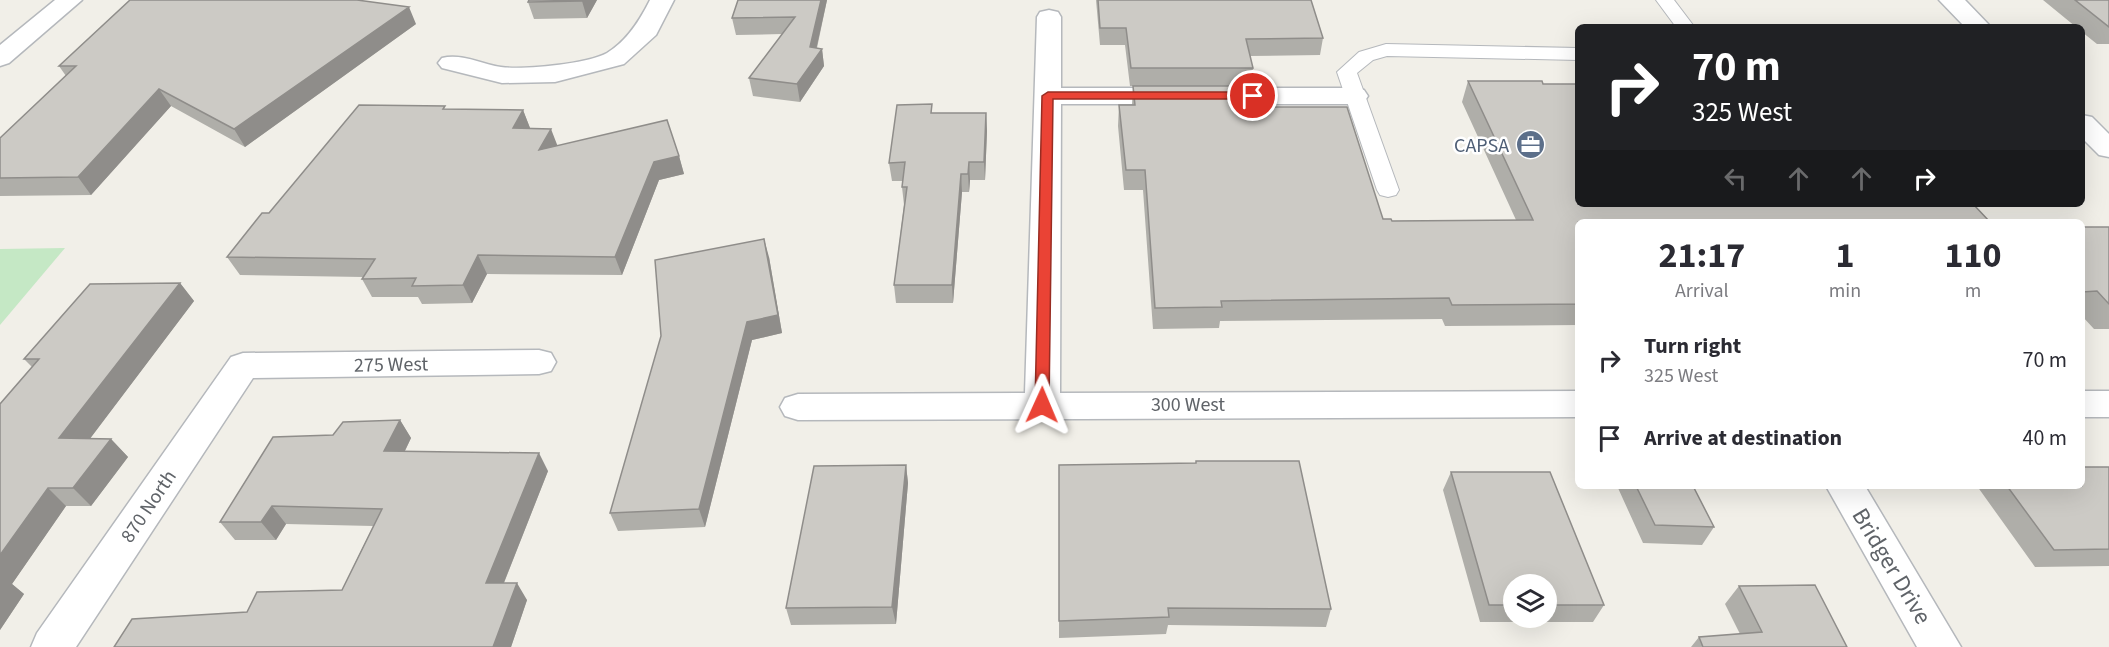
<!DOCTYPE html>
<style>
:root{--surface:#fff;--page:#f7f7f7;--text:#2b2b33;--muted:#7c7c81}
body{margin:0;font-family:"Source Sans 3",sans-serif;background:var(--page);color:var(--text);height:100vh;display:flex;flex-direction:column;font-size:22px;white-space:nowrap}
*{box-sizing:border-box;margin:0}
p{font-size:20px;color:var(--muted)}
.icon{flex:none;width:33px;height:33px;fill:none;stroke:currentColor;stroke-width:2;stroke-linecap:round;stroke-linejoin:round}
.map{position:relative;flex:1;overflow:hidden}
.drawer{position:absolute;left:1575px;top:219px;width:510px;height:270px;display:flex;flex-direction:column;background:var(--surface);border-radius:9px;box-shadow:0 6px 24px #0002}
.drawer>*{flex:none}
.top-card{position:absolute;left:1575px;top:24px;width:510px;height:183px;border-radius:9px;box-shadow:0 6px 24px #0002;background:#202124;color:#fff;overflow:hidden}
.buttons{position:absolute;left:1503px;top:574px;display:grid;gap:12px}
.buttons a{display:grid;place-items:center;width:54px;height:54px;border-radius:50%;background:var(--surface);box-shadow:0 6px 24px #0002;font-size:30px}
.pin{position:absolute;display:grid;place-items:center;width:51px;height:51px;color:#fff;margin:-26px;border:3px solid #fff;border-radius:50%;box-shadow:0 2px 6px #0007}
.me{position:absolute;width:66px;margin:-33px;rotate:1deg;stroke-linejoin:round;filter:drop-shadow(0 0 4px #0008)}
.turn{display:flex;align-items:center;gap:21px;height:126px;padding:0 18px;font-size:27px}
.turn .icon{width:78px;height:78px;stroke-width:2.5}
.turn b{display:block;font-size:42px;line-height:51px}
.lanes{display:flex;align-items:center;height:57px;padding:0 18px;background:#0003;justify-content:center;gap:30px;direction:ltr}
.lanes .off{opacity:.35}
.eta{display:flex;justify-content:space-evenly;align-items:center;height:102px;text-align:center}
.eta b{font-size:36px;font-weight:700;line-height:42px}
ul{padding:0;list-style:none}
li{display:flex;align-items:center;gap:18px;height:78px;padding:0 18px}
li div{flex:1}
li b{display:block;font-size:22px}
li em{font-style:normal}
.map>svg:first-child{display:block}
.green{fill:#c5e8c5}
.lines{fill:none;stroke-linecap:round;stroke-linejoin:round}
.service-casing{stroke:#b5b8bc;stroke-width:2}
.minor-casing{stroke:#b5b8bc;stroke-width:3}
.tertiary-casing{stroke:#b5b8bc;stroke-width:3}
.service{fill:#fff;fill-rule:evenodd}
.minor{fill:#fff;fill-rule:evenodd}
.tertiary{fill:#fff;fill-rule:evenodd}
.wall{fill:#afaea9;fill-rule:evenodd}
.shaded-wall{fill:#8f8d8a}
.building{fill:#cccac5;stroke:#8f8d8a;stroke-width:1.5}
.route{fill:#ea4335;stroke:#982c22;stroke-width:1.5}
.labels{text-anchor:middle;stroke-width:5;stroke-linejoin:round;paint-order:stroke}
.service-label{font-size:20px;fill:#4e5e75;stroke:#fff;text-anchor:end}
.street-label{font-size:20px;fill:#5f6368;stroke:#fff}
.near-street-label{font-size:24px;fill:#5f6368;stroke:#fff}
</style>
<div class="map">
<svg width="2109" height="647" viewBox="0 0 2109 647">
<rect width="100%" height="100%" fill="#f1efe8"/>
<path class="green" d="M65,248l-65,77v-76z"/>
<g class="lines">
<defs>
<path id="service" d="M1656,0h18l19,25 -1,2h-16z
M1386,44l192,4v12l-191,-4 -14,4 -16,13 42,117 -3,5 -8,2 -8,-2 -3,-5 -40,-118 22,-20z"/>
<path id="minor" d="M55,0h27l-73,63 -9,3v-21z
M650,0h24l-18,35 -32,29 -69,18 -53,1 -60,-15 -4,-5 4,-5c19,-5 40,6 59,9 22,3 86,-3 106,-14 20,-12 33,-33 43,-53z
M1049,10l9,2 3,5v71h294l9,2 4,6 -4,6 -9,2h-294l-1,289 518,-2v26l-780,3 -13,-4 -5,-9 5,-9 13,-4 227,-1 12,-376 3,-5z
M539,350l12,3 5,9 -5,9 -12,3 -286,4 -177,269h-45l6,-14 194,-276 12,-4z
M2082,391h27v26h-27z
M1826,486h39l96,161h-44z"/>
<path id="tertiary" d="M1939,0h26l26,27h-26z
M2082,115l10,2 17,17v23l-10,-2 -17,-17z"/>
</defs>
<use href="#service" class="service-casing"/>
<use href="#minor" class="minor-casing"/>
<use href="#tertiary" class="tertiary-casing"/>
<use href="#service" class="service"/>
<use href="#minor" class="minor"/>
<use href="#tertiary" class="tertiary"/>
</g>
<path class="wall" d="M597,0l-10,18 -53,1 -6,-17z
M738,0h89l-10,48 5,1 2,17 -24,36 -47,-6 -4,-18 33,-44 -46,1 -4,-17z
M1096,0h215l12,38 -3,17 -70,1 3,12 -2,18h-121l-5,-41h-25z
M2043,0h66v44h-12l-15,-12v-5h-6z
M416,24l-171,123 -74,-41 -80,89 -91,1v-58l66,-62 -7,-10z
M1468,81l110,141v103l-133,1 -3,-7 -222,2 -1,7 -66,1 -10,-139h-19l-6,-64 1,-21h13l1,-19 130,21 120,112 9,2 124,-1 -54,-118z
M447,109l76,1 7,18 28,18 121,10 5,18 -25,6 -37,95 -135,-1 -15,29 -50,1 -4,-7h-46l-10,-18 1,-2 -123,-2 -13,-18 42,-44z
M933,113h53l1,18 -2,49h-15l-1,12h-7l-9,111h-57l-2,-18 10,-80 -2,-18 1,-6h-11l-3,-18z
M2082,227h27v102h-15l-12,-13z
M769,257l13,76 -30,7 -47,187 -87,4 -8,-18z
M180,283l14,18 -104,137 21,1 17,18 -37,49h-25l-54,78 12,10 -24,36 32,-263 -8,-8z
M400,420l11,18 -6,13 143,20 -44,112 23,17 -16,47h-397l133,-35 95,-22 31,-64 -87,-2 -10,16h-41l-15,-18 113,-87z
M906,465l2,18 -12,141 -105,1 -5,-17z
M1059,465l272,144 -5,18 -158,-2 -2,9 -107,4z
M2109,467v99l-74,1 -58,-81h105z
M1451,472l153,133 -11,17h-113l-37,-132zM1514,585h32v33h-32z
M1619,486h74l21,41 -12,18 -59,-2 -25,-55z
M1739,586l108,61h-156l8,-10 41,-3 -15,-30z"/>
<path class="shaded-wall" d="M582,0h15l-10,18 -5,-17z
M821,0h6l-13,59 8,-10 2,17 -24,36 -3,-18 13,-37z
M409,7l7,17 -171,123 -11,-18z
M159,89l12,17 -80,89 -13,-18z
M523,110l7,18 -10,18 -7,-18z
M986,113l1,18 -2,49 -1,-18z
M551,129l7,18 -19,3z
M679,156l5,18 -25,6 -37,95 -7,-18 39,-95z
M969,162l1,18 -1,12 -1,-18z
M961,174l1,18 -9,111 -1,-18z
M764,239l5,18 13,76 -30,7 -47,187 -6,-18z
M478,255l9,19 -15,29 -9,-18z
M180,283l14,18 -117,155 -18,-18z
M400,420l11,18 -15,31 -12,-18z
M111,439l17,18 -37,49 -18,-18z
M539,453l9,18 -51,129 -11,-17z
M906,465l2,18 -12,141 -4,-17z
M48,488l18,18 -54,78 12,10 -24,36v-75z
M272,506l14,18 -10,16 -15,-18z
M517,583l10,17 -16,47h-18z"/>
<path class="building" d="M130,0h227l52,7 -175,122 -75,-40 -81,88 -78,1v-40l76,-72h-17z
M529,0h53v1l-54,1z
M738,0h83l-11,47 12,2 -25,35 -48,-6 46,-61 -63,1z
M1098,0h213l12,38 -77,1 7,29h-122l-5,-40h-26z
M2075,0h34v27z
M1468,81h74l1,3h35v120h395l17,18h-412v82l-126,1 -3,-7 -228,3 1,6 -67,1 -10,-138h-19l-7,-65h16l-2,-19h125l5,21h84l36,112h8l1,2 141,-1z
M932,104l-1,9h55l-2,49h-15l-1,12h-7l-9,111h-58l13,-98h-5l3,-25 -16,1 8,-58z
M359,105l86,1 -2,3 80,1 -10,18 38,1 -12,21 128,-30 12,36 -25,6 -39,95 -137,-2 -15,30 -51,1 4,-8 -54,1 13,-20 -148,-2 35,-44h7z
M2082,227h27v77l-12,-13 -15,1z
M764,239l14,76 -31,7 -48,187 -89,4 51,-177 -6,-76z
M180,283l-121,155 52,1 -38,49h-25l-48,67v-151l39,-45h-15l66,-75z
M400,420l-16,31 155,2 -53,130h31l-24,64h-379l18,-28 115,-7 10,-20 85,-2 40,-81 -110,-3 -11,16h-41l53,-85 60,-2 10,-13z
M1196,461h103l32,148 -163,-1 1,9 -110,4v-156l137,-2z
M906,465l-14,142 -106,1 28,-142z
M2082,467h27v82l-55,1 -47,-64h75z
M1451,472h99l54,133h-58v-20h-32v20h-25z
M1636,486h57l21,41 -59,-2z
M1815,585l32,62h-144l-4,-10 63,-5 -23,-46z"/>
<path class="route" d="M1048,92h205l5,4 -5,3h-200l-4,306 -2,4h-10l-2,-4 7,-309z"/>
<defs>
<symbol id="office-disc" viewBox="-11 -11 22 22"><circle r="9.5" fill="#5c6f8a" stroke="#fff"/><path d="M-6-3h4V-5.5h4V-3h4V5H-6ZM-1-4.5V-3h2v-1.5ZM-6 0V1H6V0Z" fill="#fff"/></symbol>
</defs>
<g fill-rule="evenodd">
<use href="#office-disc" x="1514" y="128" width="33" height="33"/>
</g>
<g class="labels">
<g class="service-label">
<text x="1509" y="152">CAPSA</text>
</g>
<g class="street-label">
<text transform="translate(391 364) rotate(-1)" y="7">275 West</text>
<text x="1188" y="411">300 West</text>
<text transform="translate(148 506) rotate(-56)" y="7">870 North</text>
</g>
<g class="near-street-label">
<text transform="translate(1892 566) rotate(59)" y="8">Bridger Drive</text>
</g>
</g>
</svg>
<div class="buttons">
<a><svg class="icon" aria-label="layers" viewBox="0 0 24 24"><path d="M12 4l9 5-9 5-9-5zM3 14l9 5 9-5"/></svg></a>
</div>
<div class="pin" style="left:1253px;top:96px;background:#d93025"><svg class="icon" aria-label="arrive" viewBox="0 0 24 24"><path d="M6 21V4h12l-3 4 3 4H6"/></svg></div>
<svg class="me" style="left:1042px;top:405px" viewBox="-20 -20 40 40"><path d="M0-17L14 15 0 8-14 15z" fill="#ea4335" stroke="#fff" stroke-width="4"/></svg>
<div class="top-card">
<div class="turn"><svg class="icon" aria-label="right" viewBox="0 0 24 24"><path d="M7 20v-9h11M14 6l5 5-5 5"/></svg><div><b>70 m</b>325 West</div></div>
<div class="lanes"><svg class="icon off" aria-label="left" viewBox="0 0 24 24"><path d="M17 20v-9H6M10 6l-5 5 5 5"/></svg><svg class="icon off" aria-label="ahead" viewBox="0 0 24 24"><path d="M12 20V5M6 11l6-6 6 6"/></svg><svg class="icon off" aria-label="ahead" viewBox="0 0 24 24"><path d="M12 20V5M6 11l6-6 6 6"/></svg><svg class="icon" aria-label="right" viewBox="0 0 24 24"><path d="M7 20v-9h11M14 6l5 5-5 5"/></svg></div>
</div>
<section class="drawer">
<div class="eta">
<div><b>21:17</b><p>Arrival</p></div>
<div><b>1</b><p>min</p></div>
<div><b>110</b><p>m</p></div>
</div>
<ul>
<li><svg class="icon" aria-label="right" viewBox="0 0 24 24"><path d="M7 20v-9h11M14 6l5 5-5 5"/></svg><div><b>Turn right</b><p>325 West</p></div><em>70 m</em></li>
<li><svg class="icon" aria-label="arrive" viewBox="0 0 24 24"><path d="M6 21V4h12l-3 4 3 4H6"/></svg><div><b>Arrive at destination</b></div><em>40 m</em></li>
</ul>
</section>
</div>
